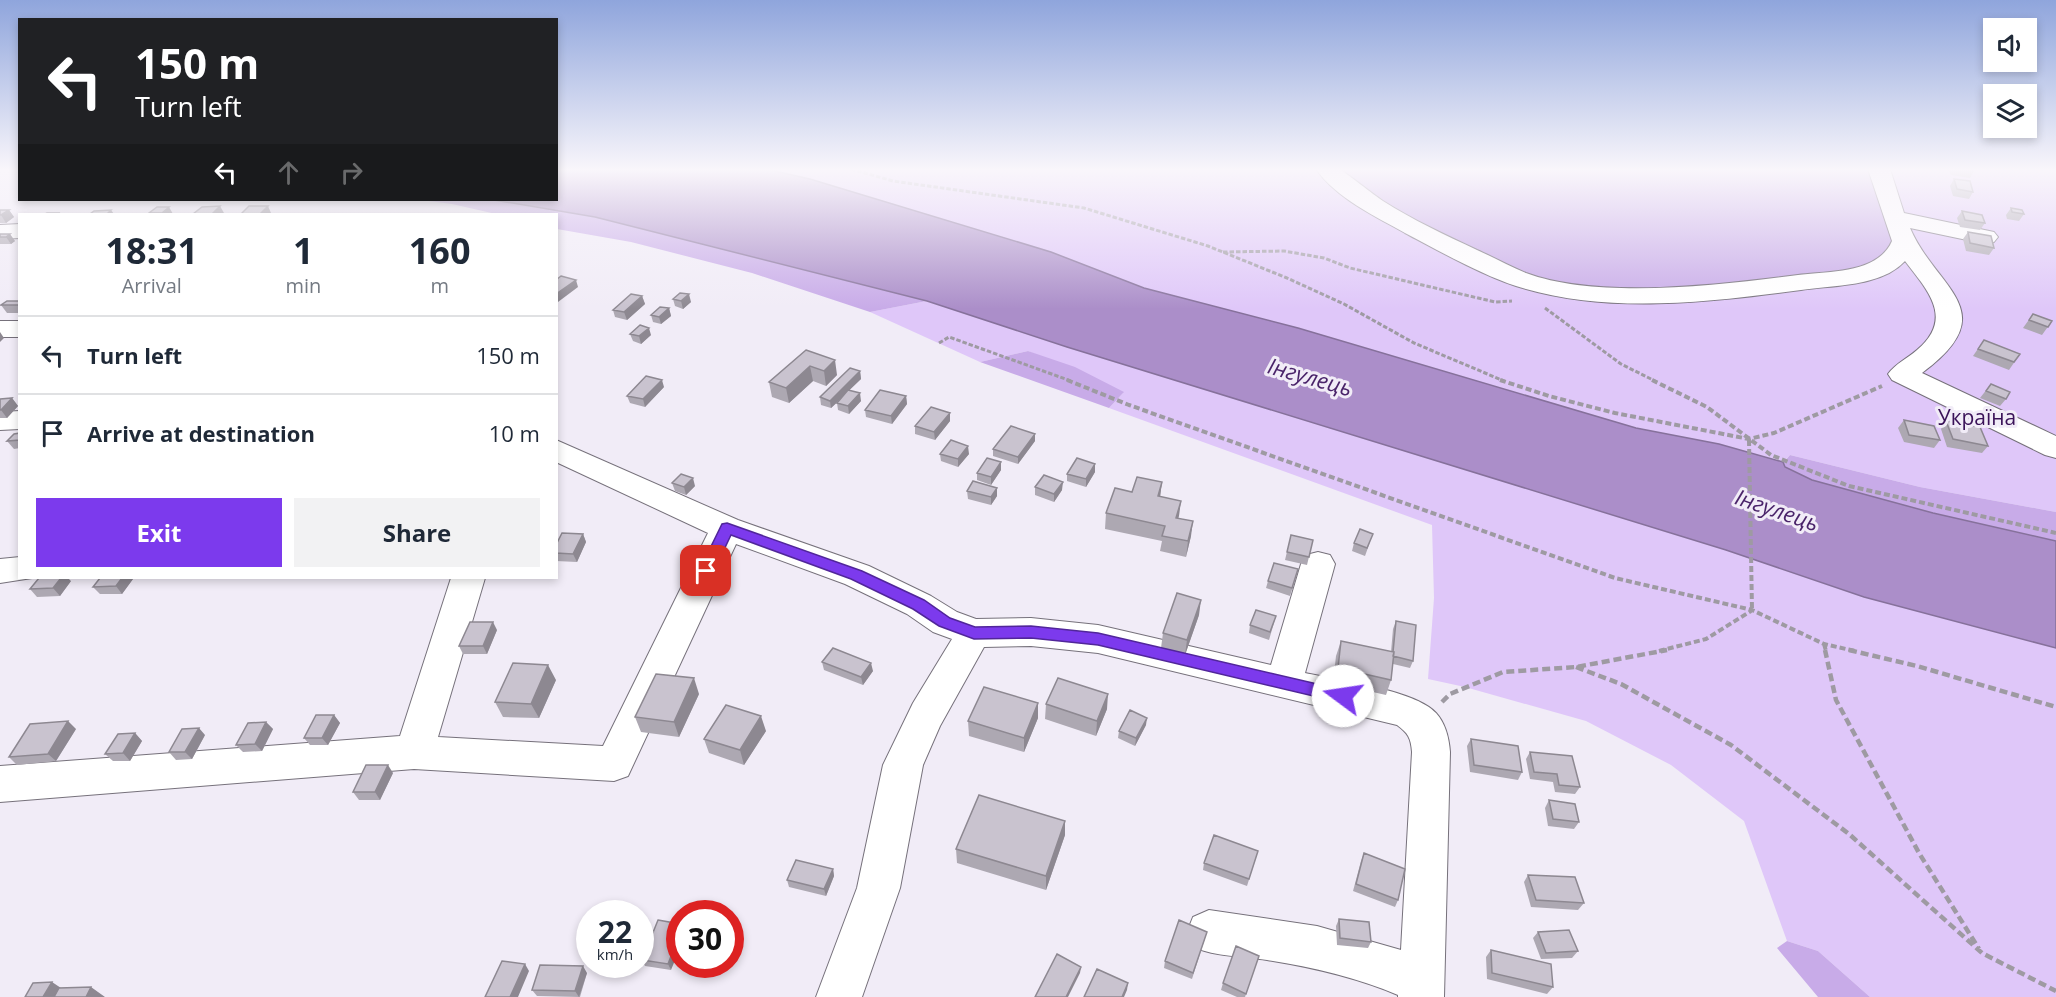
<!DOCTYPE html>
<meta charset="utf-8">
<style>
:root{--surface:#fff;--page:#f2f2f3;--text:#1f2937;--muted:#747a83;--line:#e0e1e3;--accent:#7c3aed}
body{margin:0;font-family:"Open Sans",sans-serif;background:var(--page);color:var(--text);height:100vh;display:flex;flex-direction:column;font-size:22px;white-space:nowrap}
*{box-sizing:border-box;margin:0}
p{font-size:20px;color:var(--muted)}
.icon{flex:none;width:33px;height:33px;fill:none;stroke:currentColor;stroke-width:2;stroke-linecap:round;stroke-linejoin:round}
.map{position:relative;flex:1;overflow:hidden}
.panel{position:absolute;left:18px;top:213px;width:540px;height:366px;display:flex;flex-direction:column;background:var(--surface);border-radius:0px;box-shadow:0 3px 9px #0003}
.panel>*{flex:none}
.banner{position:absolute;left:18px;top:18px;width:540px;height:183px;border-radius:0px;box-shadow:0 3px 9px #0003;background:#202124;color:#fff;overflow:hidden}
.buttons{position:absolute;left:1983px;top:18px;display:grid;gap:12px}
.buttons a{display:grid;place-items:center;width:54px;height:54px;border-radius:0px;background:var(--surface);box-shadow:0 3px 9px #0003;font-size:30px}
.speed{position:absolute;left:576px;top:900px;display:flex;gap:12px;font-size:30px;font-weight:700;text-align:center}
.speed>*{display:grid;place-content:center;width:78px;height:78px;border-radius:50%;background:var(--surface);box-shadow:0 3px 9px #0003;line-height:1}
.speed small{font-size:15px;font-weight:400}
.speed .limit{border:9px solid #d22;background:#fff;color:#111}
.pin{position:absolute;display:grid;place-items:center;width:51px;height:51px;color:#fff;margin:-26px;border-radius:12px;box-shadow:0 3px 9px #0006}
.me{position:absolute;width:66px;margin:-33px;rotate:284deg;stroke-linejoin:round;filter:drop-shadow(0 0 4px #0008)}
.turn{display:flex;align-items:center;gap:21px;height:126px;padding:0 18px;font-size:27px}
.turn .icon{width:78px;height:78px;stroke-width:2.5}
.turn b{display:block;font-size:42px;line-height:51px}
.lanes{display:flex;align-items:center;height:57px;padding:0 18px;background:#0003;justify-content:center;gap:30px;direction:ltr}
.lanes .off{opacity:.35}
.eta{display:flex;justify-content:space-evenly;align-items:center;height:102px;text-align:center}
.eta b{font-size:36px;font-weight:700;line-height:42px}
.action{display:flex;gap:12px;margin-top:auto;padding:12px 18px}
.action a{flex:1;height:69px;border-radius:0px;background:var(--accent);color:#fff;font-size:24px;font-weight:700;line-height:69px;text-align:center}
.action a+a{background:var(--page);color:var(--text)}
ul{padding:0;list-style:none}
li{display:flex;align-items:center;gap:18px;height:78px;padding:0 18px;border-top:2px solid var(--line)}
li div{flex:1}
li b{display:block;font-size:22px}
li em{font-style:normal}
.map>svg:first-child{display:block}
.green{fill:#dfc7f9}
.forest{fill:#c8abe8}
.water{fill:#ab8ec9;stroke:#86719b;stroke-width:1.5}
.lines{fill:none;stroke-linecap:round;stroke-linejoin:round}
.minor-casing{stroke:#76717b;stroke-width:2}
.path-far2{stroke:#9e9aa2;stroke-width:3;stroke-dasharray:4.5 2;stroke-linecap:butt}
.path-far1{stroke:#9e9aa2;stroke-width:4;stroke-dasharray:6 3;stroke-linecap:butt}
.path{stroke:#9e9aa2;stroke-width:4.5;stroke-dasharray:8 4;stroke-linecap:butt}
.minor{fill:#fff;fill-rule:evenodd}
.wall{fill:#ada8b2}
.shaded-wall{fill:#8d8891}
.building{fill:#c9c3cf;stroke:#8d8891;stroke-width:1.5}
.route{fill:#7c3aed;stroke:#51269a;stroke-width:1.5}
.labels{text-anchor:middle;stroke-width:6;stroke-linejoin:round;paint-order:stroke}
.park-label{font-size:21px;fill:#3a1258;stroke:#f1ecf7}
.water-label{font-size:22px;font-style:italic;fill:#4a246a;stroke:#f1ecf7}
</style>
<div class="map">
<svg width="2056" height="997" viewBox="0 0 2056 997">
<rect width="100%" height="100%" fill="#f1ecf7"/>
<path class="green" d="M639,169h1417v343l-136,-25 -130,-32 -7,7 -44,-12 2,14z
M927,301l140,46 659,203 138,47 192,51v349h-186l-52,-46 -31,-10 -43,-120 -73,-56 -85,-44 -121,-34 -37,-8 6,-81 -2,-73 -323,-117 14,-15 -95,-42 -48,11 -110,-50z"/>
<path class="forest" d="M1327,169h552l21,83 -48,23 -252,19 -99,-23z
M421,200h73l101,17 332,84 -57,11 -118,-39 -121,-31 -74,-13 -1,-15h-60l-44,-10z
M1028,351l47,16 49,25 -15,16 -129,-46z
M1790,455l130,32 136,25v29l-123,-28 -122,-33 -26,-13 -2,-4z
M1787,941l31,10 52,46h-52l-41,-49z"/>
<path class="water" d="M557,169h209l44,10 241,73 93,36 154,40 338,100 83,16 64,18 2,5 27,13 121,33 123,28v107l-192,-51 -138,-47 -659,-203 -140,-46 -332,-84 -101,-17h62z"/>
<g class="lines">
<defs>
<path id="minor" d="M1316,169c7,0 17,-1 23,0 5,2 36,27 44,32 30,19 62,34 94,49 16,7 32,16 49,23 72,27 196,12 272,2 30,-4 80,-1 94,-34l-24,-72h22l14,44 90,19 4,5 -4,5 -8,2 -76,-16c26,61 96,83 12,145l134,63v22l-11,-3 -153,-75 -4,-6c7,-10 20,-16 29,-24 38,-32 10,-60 -12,-89 -24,26 -72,24 -104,29 -92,12 -194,25 -285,-4 -34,-11 -79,-36 -111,-53 -30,-17 -69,-35 -89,-64z
M20,224v14l-20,1v-14z
M0,321h20v16h-20z
M20,411v18l-20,1v-18z
M556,440l182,80 131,46 62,30 26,16 19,7 55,-1 67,7 173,40 30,-101 5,-9 12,-3 12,3 5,9 -30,109c32,7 110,17 131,40 10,11 13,26 14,39l-6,245h-46v-2c-42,-18 -87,-28 -131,-35 -25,-4 -50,-3 -74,-13l-6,-15 6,-15 16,-7 108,16 84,24 11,-198c-1,-14 -4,-19 -15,-27l-299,-72 -67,-7 -47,1 -44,79 -17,39 -23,123 -38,109h-46l41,-109 26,-123 30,-62 39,-64 -19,-7 -26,-18 -62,-30 -109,-40 -108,232 -14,5 -200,-12 -414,33v-36l400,-30 51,-158h34l-47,159 165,9 105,-213 -152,-71z
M20,557v21h12l-32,5v-24z"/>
</defs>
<use href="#minor" class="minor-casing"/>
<path class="path-far2" d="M851,169l42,12 191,27 124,38 79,32 57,26 70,39 90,38
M1223,252l61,-1 40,7 26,10 145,34 17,-1
M1545,308l76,56 34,17
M939,343l10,-6 122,44"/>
<path class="path-far1" d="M1067,380l62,25 486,173 137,32 72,34 31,7
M1500,380l49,16 66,17 134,26 25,-6 108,-47
M1652,380l55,27 64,48 78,31 207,47
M1749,440l3,170
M1824,644l2,7
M1659,651l47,-12 45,-28"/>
<path class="path" d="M1825,650l11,50 83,153 60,96
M1849,650l68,16 139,41
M1576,667l45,17 110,61 118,89 133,119 74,38
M1442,702l8,-8 53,-22 73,-5 91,-17"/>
<use href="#minor" class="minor"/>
</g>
<path class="wall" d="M1948,169h26v2l-4,7 -19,-3z
M1954,179l19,13 -4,7 -16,-3 -3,-10z
M2011,208l13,6 -5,7 -12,-2 -1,-4z
M0,210h9l5,7 -8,6h-6z
M1962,211l23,12 -5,7 -20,-3 -3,-9z
M1968,232l26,16 -5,7 -23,-4 -3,-12z
M0,234l15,7 -4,3h-11z
M642,296l3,8 -18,16 -12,-3 -2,-7z
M673,299l18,3 -8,7 -8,-3z
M20,301v12h-13l-6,-8z
M669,308l2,8 -10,8 -8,-2 -2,-7z
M2033,314l19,7 -10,14 -19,-7z
M630,334l21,1 -10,9 -8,-3z
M1984,340l36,14 -11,16 -36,-14z
M806,350l31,25 -11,11 -13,-5 -24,22 -17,-6 -3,-15z
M860,371l1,8 -12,11 12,11 -12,13 -11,-4 -1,-7 2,-2 -8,7 -10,-3 -1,-8z
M1991,384l15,15 -6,7 -20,-8z
M664,387l-19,20 -15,-4 -3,-7z
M906,396l1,8 -15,20 -26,-7 -1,-7z
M12,398l6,8 -11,12h-7v-19z
M950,413v8l-15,19 -20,-6v-8z
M1904,420l36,20 -6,8 -30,-6 -6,-14z
M1946,421l42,25 -6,7 -35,-6 -6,-18z
M20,433v15l-6,1 -7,-8z
M1035,441l-17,23 -25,-8v-7z
M940,454h29l-11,13 -17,-6z
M1001,462v8l-10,15 -14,-5v-7z
M1095,464v8l-9,15 -19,-6v-7z
M1162,482l-2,15 18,21 13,18 -5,21 -26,-6 2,-10 -57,-12 1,-16 26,-21z
M672,483l23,3 -9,9 -11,-4z
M1035,487l27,3 -8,12 -19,-7z
M967,491l30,5 -6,9 -23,-6z
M583,534l3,8 -9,20 -21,-1v-16z
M1291,535l22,5 -6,25 -22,-5z
M1370,542l-5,14 -13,-5 2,-8z
M1296,577l-6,19 -24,-8 2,-7z
M100,578h32l1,1 -11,15h-22l-7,-7z
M71,581l-11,15 -23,1 -7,-8z
M1199,615l-14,40 -24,-7 2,-15z
M1276,616l-7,24 -20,-7 1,-8z
M1396,621l17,40 -3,7 -17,-4 -2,16 -5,15 -53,-12 3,-27 5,-15 50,11 2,-23z
M497,630l-10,24h-24l-4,-8z
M822,662l51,9 -10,14 -39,-15z
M556,680l-17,38 -36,-1 -8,-15z
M699,694l-20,43 -38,-5 -6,-15z
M1046,704l61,5 -11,27 -51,-17z
M334,715l6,8 -12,22h-18l-6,-7z
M1038,718l-14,34 -55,-16 -1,-15z
M266,722l7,7 -11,22 -19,1 -7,-7z
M1146,725l-11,21 -17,-8 1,-7z
M76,729l-20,32 -39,4 -8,-8z
M766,731l-22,34 -35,-12 -5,-14z
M135,733l7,8 -12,20h-17l-8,-7z
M205,735l-13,24 -16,1 -7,-8z
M1471,739l51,33 -4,8 -48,-8 -3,-26z
M1530,752l50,35 -5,7 -20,-2 -2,-10 -23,-3 -4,-20z
M393,773l-13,27h-21l-6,-8z
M1549,800l30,22 -5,7 -26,-3 -3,-18z
M1065,821v14l-19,55 -89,-27 -1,-14z
M1258,851l-11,35 -44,-16 1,-7z
M1364,853l34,47 -3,7 -42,-16 8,-30z
M833,869l1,7 -8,20 -37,-9 -2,-7z
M1528,875l56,28 -6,7 -47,-3 -7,-25z
M1339,919l32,23 -3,6 -31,-3 -1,-19z
M658,920l13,50 -26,-4 -3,-6z
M1207,932l-15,47 -28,-11 1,-7z
M1538,932l40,19 -6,7 -31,1 -8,-21z
M1491,950l62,37 -6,7 -60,-15 -1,-22z
M1259,956l-14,41h-8l-16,-7 2,-7z
M587,973l-7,24 -43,-1 -5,-6z"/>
<path class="shaded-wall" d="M220,206l4,7 -1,1h-11z
M268,206l3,7 -1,1h-10z
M169,207l4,7h-11v-1z
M9,210l5,7 -8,6 -5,-8z
M111,210l3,4h-7z
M10,234l5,7 -4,3 -5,-7z
M576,280l2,7 -20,15 -2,-8z
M689,294l2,8 -8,7 -2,-8z
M642,296l3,8 -18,16 -3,-8z
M669,308l2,8 -10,8 -2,-7z
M649,328l2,7 -10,9 -2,-8z
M0,332l4,6 -4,4z
M835,360l2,15 -11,11 -2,-15z
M810,366l3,15 -24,22 -3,-15z
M860,371l1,8 -30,29 -1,-7z
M662,380l2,7 -19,20 -2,-8z
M860,393l1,8 -12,13 -1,-8z
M906,396l1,8 -15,20 -1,-8z
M12,398l6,8 -11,12 -6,-8z
M950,413v8l-15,19 -1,-8z
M1035,434v7l-17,23v-7z
M968,446l1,8 -11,13v-8z
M1001,462v8l-10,15v-8z
M1095,464v8l-9,15v-8z
M693,478l2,8 -9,9 -2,-8z
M1063,482l-1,8 -8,12v-8z
M1162,482l-2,15 -2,-1z
M997,488v8l-6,9v-8z
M1181,501l-2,15 -5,17 2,-15z
M1193,521l-2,15 -5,21 2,-16z
M583,534l3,8 -9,20 -4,-8z
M61,578h7l3,3 -11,15 -7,-8z
M122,578h10l1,1 -11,15 -6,-8z
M1201,600l-2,15 -14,40 2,-15z
M493,622l4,8 -10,24 -4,-8z
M871,663l2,8 -10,14 -2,-8z
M548,665l8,15 -17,38 -8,-14z
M694,678l5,16 -20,43 -5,-15z
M1108,694l-1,15 -11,27 1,-15z
M1038,703v15l-14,34v-14z
M334,715l6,8 -12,22 -6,-7z
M761,716l5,15 -22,34 -4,-15z
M1147,718l-1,7 -11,21 1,-8z
M68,721l8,8 -20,32 -8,-7z
M266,722l7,7 -11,22 -7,-7z
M199,728l6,7 -13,24 -7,-7z
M135,733l7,8 -12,20 -7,-8z
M388,765l5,8 -13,27 -5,-8z
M1065,821v14l-19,55v-14z
M833,869l1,7 -8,20 -2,-7z
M680,933v15l-9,22 -3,-6z
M525,964l4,7 -11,26h-8z
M583,966l4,7 -8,24 -4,-6z
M1081,967l-1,6 -12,24h-2z
M52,982l9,6 -4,9h-14z
M1128,983l-1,7 -3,7h-2z
M91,987l14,10h-19z"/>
<path class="building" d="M1954,179l16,2 3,11 -16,-3z
M220,206l-8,8h-19l9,-7z
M249,206h19l-8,8h-19z
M157,207h12l-7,6h-13z
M2011,208l11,2 2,4 -12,-2z
M0,210h9l-8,5h-1z
M111,210l-4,4h-17l4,-3z
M1962,211l20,4 3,8 -20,-3z
M47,213h13l-2,1h-13z
M1968,232l23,4 3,12 -24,-5z
M0,234h10l-4,3h-6z
M561,276l15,4 -20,14v-14z
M680,293l9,1 -8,7 -8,-2z
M631,294l11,2 -18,16 -11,-2z
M7,301h13v4h-19z
M660,307l9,1 -10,9 -8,-2z
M2033,314l19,7 -4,6 -19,-7z
M640,325l9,3 -10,8 -9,-2z
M1984,340l36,14 -6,8 -36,-13z
M806,350l29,10 -11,11 -14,-5 -24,22 -17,-6z
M850,368l10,3 -30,30 -10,-4z
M646,376l16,4 -19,19 -16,-3z
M1991,384l19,8 -4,7 -20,-8z
M848,390l12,3 -12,13 -11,-3z
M880,390l26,6 -15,20 -26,-6z
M12,398l-11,12h-1v-11z
M931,407l19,6 -16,19 -19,-6z
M1904,420l30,6 6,14 -31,-5z
M1946,421l34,6 8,19 -35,-7z
M1011,426l24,8 -17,23 -25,-8z
M20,433v7l-13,1 7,-7z
M951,440l17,6 -10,13 -18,-5z
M987,458l14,4 -10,15 -14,-4z
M1077,458l18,6 -9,15 -19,-5z
M681,474l12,4 -9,9 -12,-4z
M1044,475l19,7 -9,12 -19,-7z
M1137,477l25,5 -4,14 23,5 -5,17 17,3 -5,20 -26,-5 3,-10 -59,-13 9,-25 17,4z
M973,481l24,7 -6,9 -24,-6z
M1360,529l13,5 -6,14 -13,-5z
M562,533l21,1 -10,20 -17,-1v-8z
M1291,535l22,5 -4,17 -22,-5z
M1274,563l24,6 -6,19 -24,-7z
M39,578h22l-8,10 -23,1z
M100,578h22l-6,8 -23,1z
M1177,593l24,7 -14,40 -24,-7z
M1256,610l20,6 -6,16 -20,-7z
M1396,621l20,4 -3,36 -20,-5 1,-4h-1z
M470,622h23l-10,24h-24z
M1341,641l53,11 -3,28 -53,-12z
M833,648l38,15 -10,14 -39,-15z
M513,663l35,2 -17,39 -36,-2z
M656,674l38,4 -20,44 -39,-5z
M1058,678l50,16 -11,27 -51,-17z
M984,687l54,16 -14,35 -56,-17z
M726,705l35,11 -21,34 -36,-11z
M1130,710l17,8 -11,20 -17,-7z
M316,715h18l-12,23h-18z
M68,721l-20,33 -39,3 21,-33z
M266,722l-11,22 -19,1 12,-22z
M199,728l-14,24h-16l13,-23z
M135,733l-12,20 -18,1 13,-20z
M1471,739l47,7 4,26 -48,-7z
M1530,752l42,4 8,31 -21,-2 -2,-11 -23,-2z
M366,765h22l-13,27h-22z
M979,795l86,26 -19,55 -90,-27z
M1549,800l26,4 4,18 -26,-3z
M1214,835l44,16 -9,28 -45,-16z
M1364,853l41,16 -7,31 -42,-16z
M796,860l37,9 -9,20 -37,-9z
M1528,875l47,2 9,26 -48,-3z
M1339,919l30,3 2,20 -31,-4z
M658,920l22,4v9l-12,31 -26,-4z
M1179,920l28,12 -14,41 -28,-12z
M1569,930l9,21 -32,2 -8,-21z
M1236,946l23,10 -13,38 -23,-11z
M1491,950l60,14 2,23 -61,-14z
M1057,954l24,13 -15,30h-31z
M502,961l23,3 -15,33h-25z
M540,965l43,1 -8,25 -43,-1z
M1097,969l31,14 -6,14h-38z
M52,982l-9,15h-18l8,-14z
M91,987l-5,10h-32l5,-9z"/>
<linearGradient id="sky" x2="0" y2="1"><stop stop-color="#8fa5dc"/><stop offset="0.55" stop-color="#f9f6fb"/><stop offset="1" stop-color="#f9f6fb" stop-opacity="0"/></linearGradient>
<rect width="2056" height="309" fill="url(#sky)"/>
<path class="route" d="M727,523l135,48 62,29 26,18 25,9 56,-1 67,7 245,57 6,2 2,4 -2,5 -6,2 -245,-58 -67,-7 -57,1 -35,-13 -26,-17 -62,-30 -120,-44 -19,40h-11l-2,-4 23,-47z"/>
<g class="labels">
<g class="park-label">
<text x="1977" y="425">Україна</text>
</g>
<g class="water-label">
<text transform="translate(1310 377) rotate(16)" y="8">Інгулець</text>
<text transform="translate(1777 510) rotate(19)" y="8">Інгулець</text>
</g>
</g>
</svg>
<div class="buttons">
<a><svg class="icon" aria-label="sound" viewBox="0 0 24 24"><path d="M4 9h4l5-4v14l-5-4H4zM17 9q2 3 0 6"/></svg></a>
<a><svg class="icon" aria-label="layers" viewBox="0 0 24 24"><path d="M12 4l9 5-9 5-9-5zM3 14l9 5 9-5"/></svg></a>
</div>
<div class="speed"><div>22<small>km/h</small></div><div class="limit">30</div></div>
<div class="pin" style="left:706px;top:571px;background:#d93025"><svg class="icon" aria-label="arrive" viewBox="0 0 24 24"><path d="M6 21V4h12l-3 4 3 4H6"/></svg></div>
<svg class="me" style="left:1343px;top:696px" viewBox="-20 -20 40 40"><circle r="19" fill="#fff"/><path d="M0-13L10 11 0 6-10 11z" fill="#7c3aed"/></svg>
<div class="banner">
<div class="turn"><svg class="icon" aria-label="left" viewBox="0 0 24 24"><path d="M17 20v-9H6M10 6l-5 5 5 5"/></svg><div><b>150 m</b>Turn left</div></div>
<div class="lanes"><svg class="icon" aria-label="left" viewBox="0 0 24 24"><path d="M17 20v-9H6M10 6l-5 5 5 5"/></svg><svg class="icon off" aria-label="ahead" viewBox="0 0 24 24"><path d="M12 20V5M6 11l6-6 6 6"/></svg><svg class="icon off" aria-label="right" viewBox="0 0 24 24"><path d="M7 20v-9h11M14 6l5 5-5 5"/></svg></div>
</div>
<section class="panel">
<div class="eta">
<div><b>18:31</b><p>Arrival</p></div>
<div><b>1</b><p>min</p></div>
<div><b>160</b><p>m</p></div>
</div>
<ul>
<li><svg class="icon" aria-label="left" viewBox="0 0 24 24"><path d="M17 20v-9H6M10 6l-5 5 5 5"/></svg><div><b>Turn left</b></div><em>150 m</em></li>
<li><svg class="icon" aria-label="arrive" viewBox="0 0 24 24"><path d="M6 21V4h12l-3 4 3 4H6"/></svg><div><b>Arrive at destination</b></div><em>10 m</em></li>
</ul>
<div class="action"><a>Exit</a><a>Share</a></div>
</section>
</div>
